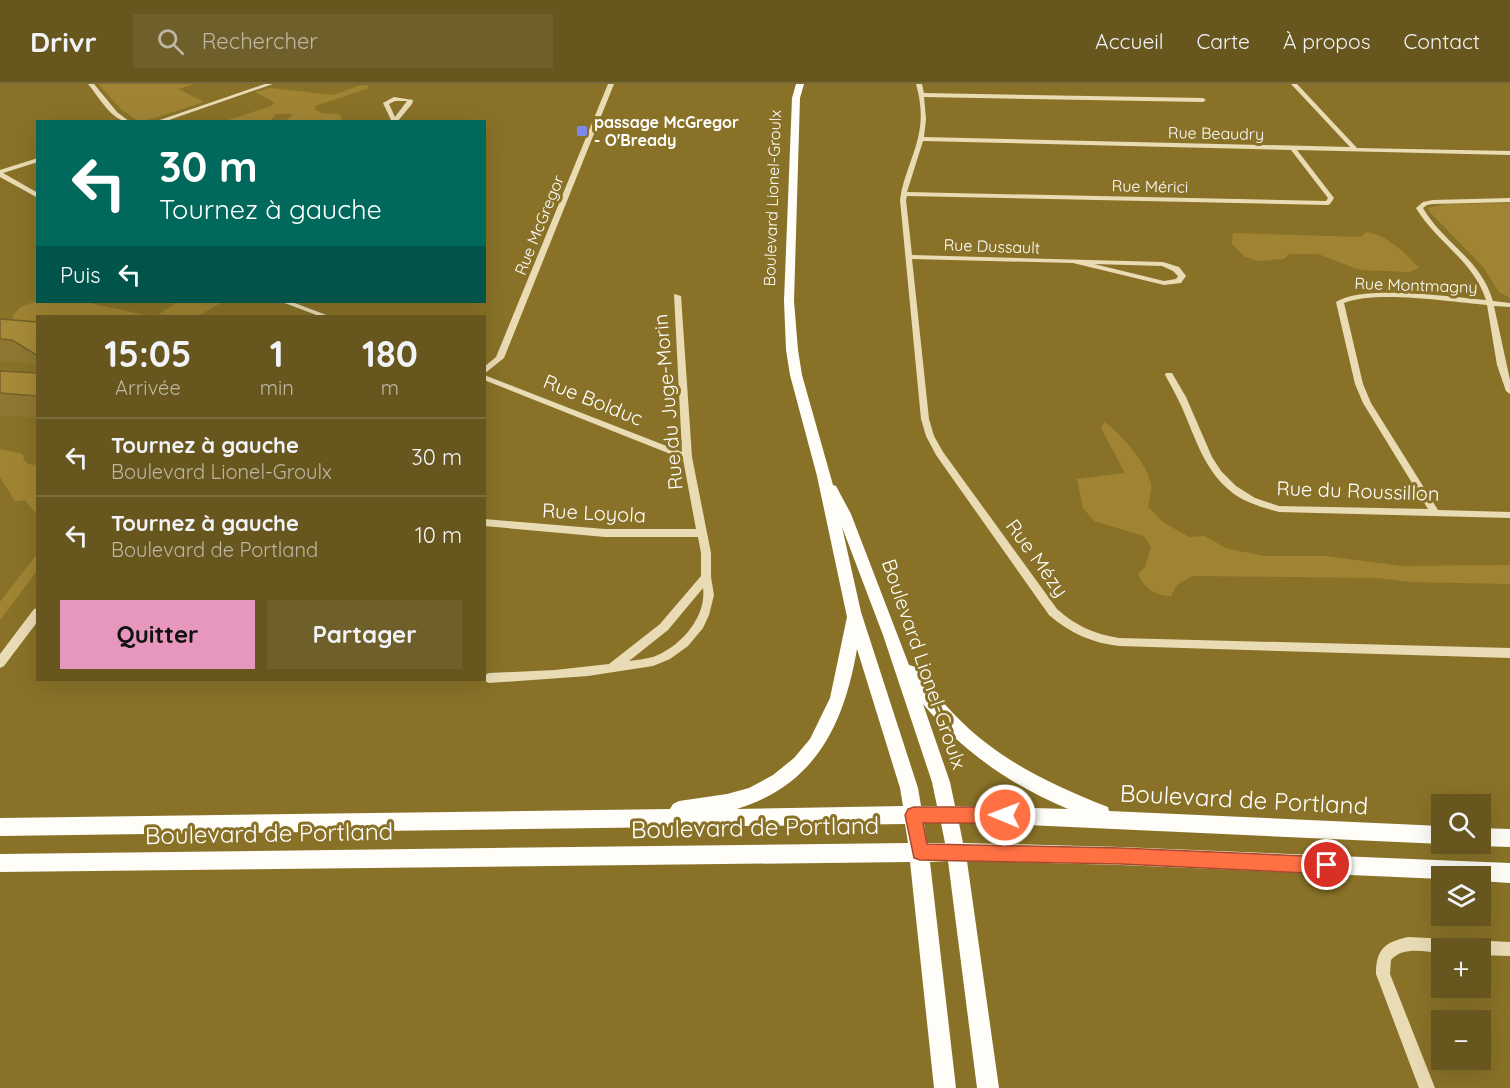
<!DOCTYPE html>
<html lang="fr">
<meta charset="utf-8">
<style>
:root{--surface:#67561e;--page:#6f5f2b;--text:#f1f3f6;--muted:#bdb7a4;--line:#7a6c3c;--accent:#e797bd}
body{margin:0;font-family:Quicksand,sans-serif;background:var(--page);color:var(--text);height:100vh;display:flex;flex-direction:column;font-size:22px;white-space:nowrap}
*{box-sizing:border-box;margin:0}
p{font-size:20px;color:var(--muted)}
.icon{flex:none;width:33px;height:33px;fill:none;stroke:currentColor;stroke-width:2;stroke-linecap:round;stroke-linejoin:round}
.map{position:relative;flex:1;overflow:hidden}
.sheet{position:absolute;left:36px;top:231px;width:450px;height:366px;display:flex;flex-direction:column;background:var(--surface);border-radius:0px;box-shadow:0 6px 24px #0002}
.sheet>*{flex:none}
.top-card{position:absolute;left:36px;top:36px;width:450px;height:183px;border-radius:0px;box-shadow:0 6px 24px #0002;background:#00695c;color:#fff;overflow:hidden}
.fabs{position:absolute;left:1431px;top:710px;display:grid;gap:12px}
.fabs a{display:grid;place-items:center;width:60px;height:60px;border-radius:0px;background:var(--surface);box-shadow:0 6px 24px #0002;font-size:30px}
.pin{position:absolute;display:grid;place-items:center;width:51px;height:51px;color:#fff;margin:-26px;border:3px solid #fff;border-radius:50%;box-shadow:0 2px 6px #0007}
.me{position:absolute;width:66px;margin:-33px;rotate:271deg;stroke-linejoin:round;filter:drop-shadow(0 0 4px #0008)}
.turn{display:flex;align-items:center;gap:21px;height:126px;padding:0 24px;font-size:27px}
.turn .icon{width:78px;height:78px;stroke-width:2.5}
.turn b{display:block;font-size:42px;line-height:51px}
.then{display:flex;align-items:center;height:57px;padding:0 24px;background:#0003;gap:12px;font-size:22px}
.eta{display:flex;justify-content:space-evenly;align-items:center;height:102px;text-align:center}
.eta b{font-size:36px;font-weight:700;line-height:42px}
.button{display:flex;gap:12px;margin-top:auto;padding:12px 24px}
.button a{flex:1;height:69px;border-radius:0px;background:var(--accent);color:#111;font-size:24px;font-weight:700;line-height:69px;text-align:center}
.button a+a{background:var(--page);color:var(--text)}
ul{padding:0;list-style:none}
li{display:flex;align-items:center;gap:18px;height:78px;padding:0 24px;border-top:2px solid var(--line)}
li div{flex:1}
li b{display:block;font-size:22px}
li em{font-style:normal}
header{display:flex;align-items:center;gap:36px;box-sizing:border-box;height:84px;padding:0 30px;background:var(--surface);border-bottom:2px solid var(--line)}
header strong{font-size:28px}
nav{display:flex;gap:33px;margin-inline-start:auto;font-size:21px}
.search{width:420px;height:54px;background:var(--page);display:flex;align-items:center;gap:15px;box-sizing:border-box;padding:0 21px;border-radius:0px;color:var(--muted);font-size:22px}
.map>svg:first-child{display:block}
.green{fill:#a18433}
.lines{fill:none;stroke-linecap:round;stroke-linejoin:round}
.minor{fill:#e9dcb5;fill-rule:evenodd}
.major{fill:#fefdf8;fill-rule:evenodd}
.wall{fill:#8f7731}
.building{fill:#a68a39;stroke:#746128;stroke-width:1.5}
.route{fill:#ff7043;stroke:#a6492c;stroke-width:1.5}
.poi-dot{fill:#7c87f1;stroke:#897228;stroke-width:2}
.labels{text-anchor:middle;stroke-width:6;stroke-linejoin:round;paint-order:stroke}
.far-poi-label{font-size:16px;font-weight:bold;fill:#fff;stroke:#897228;text-anchor:start}
.far-street-label{font-size:16px;fill:#fff;stroke:#897228}
.street-label{font-size:20px;fill:#fff;stroke:#897228}
.near-street-label{font-size:24px;fill:#fff;stroke:#897228}
</style>
<header>
<strong>Drivr</strong>
<div class="search"><svg class="icon" aria-label="search" viewBox="0 0 24 24"><circle cx="10" cy="10" r="6"/><path d="M15 15l6 6"/></svg>Rechercher</div>
<nav><a>Accueil</a><a>Carte</a><a>À propos</a><a>Contact</a></nav>
</header>
<div class="map">
<svg width="1510" height="1004" viewBox="0 0 1510 1004">
<rect width="100%" height="100%" fill="#897228"/>
<path class="green" d="M98,0h97l-17,5 26,13 -52,17 -14,2 -16,-11z
M361,1l7,1 1,2 -54,18 1,4 6,3 17,1 4,7h-57l7,-7h-17l-5,6 -46,1 46,-15 3,-3 -2,-2 -17,-9 15,-4 63,7z
M1510,119v95l-11,-6 -16,-25 -53,-55 -2,-4 17,-4z
M1366,148c21,3 39,20 53,36l-10,4 -49,-2 -42,-16h-28l-7,5 -24,2 -14,-4 -13,-13 1,-11 128,4z
M37,217l48,1 65,14h-112l-1,16 -22,-4 -2,-13 8,-8z
M177,218h46l-25,14h-42z
M1104,338c17,11 42,41 47,61 1,6 -2,17 -3,24l15,15 26,15 15,-1 24,13 37,7h59l78,10 108,-1v19l-99,-2 -34,-4 -185,-2 -15,9 -6,11c-16,0 -27,-8 -33,-22l7,-7 6,-20 -7,-11 -50,-15 -11,-13 -6,-29 48,-6 -24,-45z
M0,365l23,5 1,6 4,4 9,1v50l-12,-15 -10,1 -15,-24z
M37,470v17l-37,49v-18z"/>
<g class="lines">
<path class="minor" d="M88,0h6l23,28 13,10c-18,0 -31,-25 -42,-38z
M265,0h8l-110,38h-9z
M608,0h6l-110,274 -20,16v-7l12,-10z
M916,0h6l2,9 279,5 3,2 -3,2 -279,-5 2,22 -2,18 426,10 -59,-63h6l60,64 153,3v4l-213,-5 37,48 -4,6 -2,1 -421,-9 -1,4 6,55 251,7 16,5 7,9 -5,7 -17,2 -91,-22 -161,-4 17,160 5,17 9,16 114,157c19,17 37,25 62,29l391,10v10l-391,-12c-27,-3 -49,-13 -70,-31l-113,-160 -10,-19 -5,-17 -21,-219c3,-25 17,-48 20,-73 2,-15 0,-29 -4,-43zM923,57l368,9 37,48 -2,3 -419,-9zM1094,180l68,2 11,5 5,5 -2,3 -12,2z
M394,13l19,3 -1,4 -15,18h-5l-9,-19zM395,17h12l-12,16 -6,-13z
M38,74v4l-35,11 35,20v5l-38,-21v-7z
M1510,114v4l-77,2 -6,1 -4,3c21,36 57,50 70,93l17,2v4l-16,-1 16,74v14l-4,-3 -9,-26 -10,-60c-36,-3 -111,-15 -143,-2l19,81 8,19 67,107 72,2v6l-231,-6c-18,-5 -37,-10 -51,-23 -22,-19 -31,-46 -42,-72 -6,-15 -13,-28 -21,-42l1,-2h6l14,24 26,60 9,14 15,15 19,12 24,8 149,3 -65,-106 -8,-19 -19,-82c26,-18 117,-5 150,-2 -13,-40 -49,-57 -70,-92l7,-6 10,-2z
M674,210l7,2 11,161 19,96v24l3,18 -5,20 -6,13 -15,18 -18,13 -17,7 -65,10 -99,7 -4,-2v-6l4,-2 66,-3 54,-6 51,-40 41,-48v-23l-3,-16h-93l-121,-11v-7l121,10h91l-13,-70 -199,-79v-5l198,77zM703,504c4,30 -24,60 -50,69 -8,2 -16,3 -24,4l39,-31z
M282,218h10l37,14h-10z
M38,524v13l-34,45 -4,2v-14l34,-45z
M1408,853l102,5v14l-30,-1v-7h-38v5c-17,-1 -39,-7 -51,7l-1,14 45,114h-16l-43,-114c0,-25 9,-32 32,-37z"/>
<path class="major" d="M796,0h8l-4,14 -6,203 4,49 4,25 31,110 3,1 15,28 58,151 7,2c52,76 108,107 192,140l1,4 333,15v17h2l-2,1 -460,-21h-23l4,20 158,4 389,16v20l-30,-2v-5h-38v3l-321,-14 -154,-4 32,227h-22l-29,-227 -18,1 26,226h-22l-24,-226 -910,10v-18l908,-11 -3,-19 -905,12v-18l670,-9 3,-5 6,-3 48,-7 22,-6 24,-13 21,-17 16,-19 20,-41 17,-81 -30,-141 -27,-101 -4,-25 -2,-49 8,-203zM842,443l41,108 49,147 5,24h-16l-3,-18 -57,-176zM857,565l43,139 3,18 -166,3c78,-24 107,-84 120,-160zM923,620c40,48 88,81 145,105l-113,-3 -5,-24zM924,739h17l4,20h-18z
M1480,744l30,1v18l-30,-1 -7,-3h7z"/>
</g>
<path class="wall" d="M0,235l38,3v46l-8,-5 -30,-2z
M0,287l38,2v45l-38,-3z"/>
<path class="building" d="M0,235l38,3v34l-26,-16 -12,-1z
M0,287l38,2v23l-38,-3z"/>
<path class="route" d="M914,723h91l6,2 3,6 -3,6 -6,2h-82l4,21 194,4 206,9 6,2 3,6 -3,6 -6,3 -206,-10 -201,-4 -6,-2 -9,-43 3,-6z"/>
<rect class="poi-dot" x="576" y="41" width="12" height="12" rx="3"/>
<g class="labels">
<g class="far-poi-label">
<text x="594" y="44">passage McGregor<tspan x="594" dy="18">- O'Bready</tspan></text>
</g>
<g class="far-street-label">
<text transform="translate(1216 49) rotate(1)" y="6">Rue Beaudry</text>
<text transform="translate(1150 102) rotate(1)" y="6">Rue Mérici</text>
<text transform="translate(772 114) rotate(-88)" y="6">Boulevard Lionel-Groulx</text>
<text transform="translate(539 141) rotate(-68)" y="6">Rue McGregor</text>
<text transform="translate(992 162) rotate(2)" y="6">Rue Dussault</text>
<text transform="translate(1416 201) rotate(2)" y="6">Rue Montmagny</text>
</g>
<g class="street-label">
<text transform="translate(593 316) rotate(22)" y="7">Rue Bolduc</text>
<text transform="translate(668 318) rotate(-95)" y="7">Rue du Juge-Morin</text>
<text transform="translate(1358 407) rotate(2)" y="7">Rue du Roussillon</text>
<text transform="translate(594 429) rotate(3)" y="7">Rue Loyola</text>
<text transform="translate(1037 474) rotate(54)" y="7">Rue Mézy</text>
<text transform="translate(924 580) rotate(71)" y="7">Boulevard Lionel-Groulx</text>
</g>
<g class="near-street-label">
<text transform="translate(1244 716) rotate(3)" y="8">Boulevard de Portland</text>
<text transform="translate(755 744) rotate(-1)" y="8">Boulevard de Portland</text>
<text transform="translate(269 750) rotate(-1)" y="8">Boulevard de Portland</text>
</g>
</g>
</svg>
<div class="fabs">
<a><svg class="icon" aria-label="search" viewBox="0 0 24 24"><circle cx="10" cy="10" r="6"/><path d="M15 15l6 6"/></svg></a>
<a><svg class="icon" aria-label="layers" viewBox="0 0 24 24"><path d="M12 4l9 5-9 5-9-5zM3 14l9 5 9-5"/></svg></a>
<a>+</a>
<a>−</a>
</div>
<div class="pin" style="left:1327px;top:781px;background:#d93025"><svg class="icon" aria-label="arrive" viewBox="0 0 24 24"><path d="M6 21V4h12l-3 4 3 4H6"/></svg></div>
<svg class="me" style="left:1005px;top:731px" viewBox="-20 -20 40 40"><circle r="17" fill="#ff7043" stroke="#fff" stroke-width="3"/><path d="M0-11L8 9 0 5-8 9z" fill="#fff"/></svg>
<div class="top-card">
<div class="turn"><svg class="icon" aria-label="left" viewBox="0 0 24 24"><path d="M17 20v-9H6M10 6l-5 5 5 5"/></svg><div><b>30 m</b>Tournez à gauche</div></div>
<div class="then">Puis<svg class="icon" aria-label="left" viewBox="0 0 24 24"><path d="M17 20v-9H6M10 6l-5 5 5 5"/></svg></div>
</div>
<section class="sheet">
<div class="eta">
<div><b>15:05</b><p>Arrivée</p></div>
<div><b>1</b><p>min</p></div>
<div><b>180</b><p>m</p></div>
</div>
<ul>
<li><svg class="icon" aria-label="left" viewBox="0 0 24 24"><path d="M17 20v-9H6M10 6l-5 5 5 5"/></svg><div><b>Tournez à gauche</b><p>Boulevard Lionel-Groulx</p></div><em>30 m</em></li>
<li><svg class="icon" aria-label="left" viewBox="0 0 24 24"><path d="M17 20v-9H6M10 6l-5 5 5 5"/></svg><div><b>Tournez à gauche</b><p>Boulevard de Portland</p></div><em>10 m</em></li>
</ul>
<div class="button"><a>Quitter</a><a>Partager</a></div>
</section>
</div>
